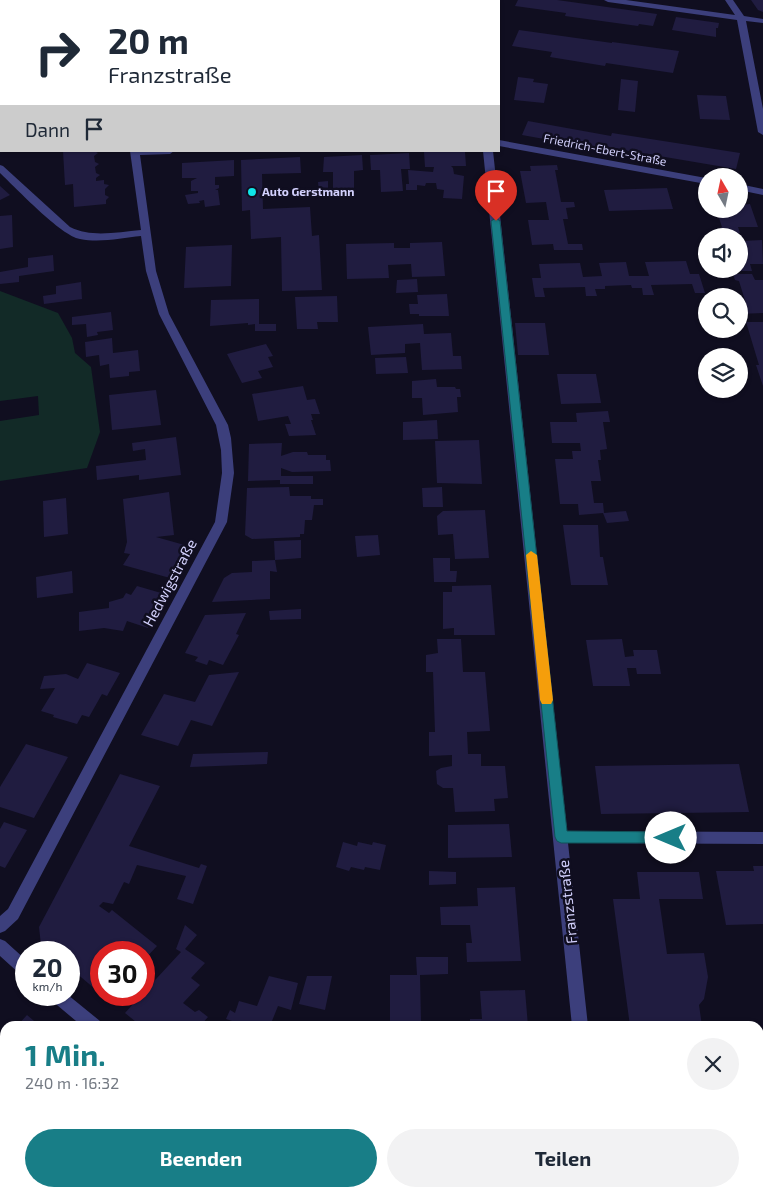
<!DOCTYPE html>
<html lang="de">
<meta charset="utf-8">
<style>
:root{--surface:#fff;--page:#f2f2f3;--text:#1f2937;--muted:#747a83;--accent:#187e87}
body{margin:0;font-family:"Exo 2",sans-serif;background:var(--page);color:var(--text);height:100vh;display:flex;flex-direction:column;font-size:19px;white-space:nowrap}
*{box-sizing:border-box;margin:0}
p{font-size:16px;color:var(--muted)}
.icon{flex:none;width:28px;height:28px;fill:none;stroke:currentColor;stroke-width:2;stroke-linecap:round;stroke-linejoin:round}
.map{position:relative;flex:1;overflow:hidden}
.drawer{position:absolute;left:0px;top:1021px;width:764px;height:176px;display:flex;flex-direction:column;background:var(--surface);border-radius:15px 15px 0 0;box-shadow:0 1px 4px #0004}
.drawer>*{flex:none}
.banner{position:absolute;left:0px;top:0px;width:500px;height:152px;box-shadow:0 1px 4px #0004;background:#fff;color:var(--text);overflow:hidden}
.needle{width:32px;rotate:351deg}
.buttons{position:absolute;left:698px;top:168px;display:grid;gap:10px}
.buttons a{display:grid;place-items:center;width:50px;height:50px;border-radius:50%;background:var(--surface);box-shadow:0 1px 4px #0004;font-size:25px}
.speed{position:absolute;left:15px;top:941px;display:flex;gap:10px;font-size:25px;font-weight:700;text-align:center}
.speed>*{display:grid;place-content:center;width:65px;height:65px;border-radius:50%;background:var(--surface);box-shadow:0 1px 4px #0004;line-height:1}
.speed small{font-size:12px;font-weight:400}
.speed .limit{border:8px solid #d22;background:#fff;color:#111}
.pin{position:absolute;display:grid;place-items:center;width:42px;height:42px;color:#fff;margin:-51px -21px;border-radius:50% 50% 50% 0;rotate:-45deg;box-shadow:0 0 5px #0007}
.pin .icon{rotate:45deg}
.me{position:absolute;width:55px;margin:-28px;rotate:270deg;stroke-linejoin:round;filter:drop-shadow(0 0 4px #0008)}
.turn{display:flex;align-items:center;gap:18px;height:105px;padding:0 25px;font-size:22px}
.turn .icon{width:65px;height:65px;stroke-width:2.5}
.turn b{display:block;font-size:35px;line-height:42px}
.then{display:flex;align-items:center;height:48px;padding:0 25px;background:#0003;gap:10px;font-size:19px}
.round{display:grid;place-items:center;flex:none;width:52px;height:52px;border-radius:26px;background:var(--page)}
.summary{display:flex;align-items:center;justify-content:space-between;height:85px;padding:0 25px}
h1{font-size:30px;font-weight:700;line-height:38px;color:var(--accent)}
.cta{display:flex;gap:10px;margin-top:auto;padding:10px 25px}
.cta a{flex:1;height:58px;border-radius:30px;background:var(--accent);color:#fff;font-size:20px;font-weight:700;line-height:58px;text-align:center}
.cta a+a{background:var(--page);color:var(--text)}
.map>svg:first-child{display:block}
.green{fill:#122a27}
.building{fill:#201c40}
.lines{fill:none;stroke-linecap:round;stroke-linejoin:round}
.minor{fill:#3c3f7c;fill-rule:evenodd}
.route{fill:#187e87;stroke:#105258}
.slow{fill:#f59e0b}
.poi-dot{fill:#0fe5e9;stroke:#100e20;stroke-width:2}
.labels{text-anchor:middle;stroke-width:5;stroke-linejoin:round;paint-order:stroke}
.far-street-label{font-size:12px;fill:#d2d0fc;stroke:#100e20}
.far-poi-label{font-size:12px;font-weight:bold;fill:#d2d0fc;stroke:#100e20;text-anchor:start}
.street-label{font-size:15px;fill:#d2d0fc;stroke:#100e20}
</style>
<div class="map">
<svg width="763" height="1197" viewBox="0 0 763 1197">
<rect width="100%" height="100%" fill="#100e20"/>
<path class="green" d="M0,291l58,22 14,25 3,15 16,14 9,65 -13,36 -87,13v-60l39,-6 -1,-19 -38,5z"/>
<path class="building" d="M518,0h39l100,14 -4,12 -14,-2 -1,2 -73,-10 1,-3 -51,-7z
M751,0h12v12l-5,-2z
M676,17l43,6 -1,5h-2v9l-44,-7z
M519,30l93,13v-1l67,9 -6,22 -67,-10 -1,3 -55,-9 2,-5 -40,-6z
M518,77l16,2 -1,3 15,2 -4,19 -30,-3z
M621,79l17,2 -3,31 -17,-2z
M697,95l29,1 4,24 -30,-1z
M528,121l83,15 1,-3 128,20 -4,16 -130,-22 -1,3 -83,-15z
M63,151h31l4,2 -4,3 1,6 4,2 -4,3 1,6 4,2 -4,3v3l8,-1v4l5,1 -4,4v6l4,2 -3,3v4l-32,3 -1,-23 -8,1z
M448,151l17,1 1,14h-15l2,2 1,6 10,2 -2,23 -19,-1 1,-8 -7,-1 -1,-6h-10l-1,3 -8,-1v5h-11v-6h3l-1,-14 25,2 1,-5h-9l-1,-15z
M409,153l1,16h-9l2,22 -22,1 -1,-22h-9l-1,-15z
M362,155l1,15 -9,1v22l-21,3v-24h-10l1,-15z
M300,157l1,16 -39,1 1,35 47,-2 2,29 7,-1 3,55 -40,1 -1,-54 -30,2 -1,-29 -8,1 -1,-51z
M234,160v16l-19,1v8h4v3l-4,2h3l2,15 -15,2 -1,-7 -5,1 1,2 -12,1 -3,-9 13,-2v-2h-7v-10l6,-3h-15v-15z
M557,165l1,5h-3l6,32h13l1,5 -9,1 2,11h-5l5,25h14l1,6h-29l-1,-6 -21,1 -4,-25h21l-3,-18 -20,1 -6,-32h11l-1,-5z
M328,181v10l-9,1 -1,-10z
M0,186l10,9 -10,5z
M667,188l6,21 -64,2 -5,-21z
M750,204l8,23h-20l2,6h-19l-1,-5 2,-1 -6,-18h23v-4z
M12,215l1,32 -13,2v-33z
M739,235h2l2,6 19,-1 1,24h-13l2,7h-23l-1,-2h11z
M442,242l3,34 -33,1 -1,-13 -23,1 1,13 -42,1 -1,-35 48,-1v5h16v-5z
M232,245l-1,41 -47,2 2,-41z
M53,255l1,16 -35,5v6l-19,2v-12l28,-5v-9z
M686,261l4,13h9l6,19h-10l-3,-9 -41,1 3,10h-11l-1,-7h-10l-1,-3 -26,1v3h-10l2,7h-11l-1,-9 -42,1 2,9h-10l-3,-19h9l-2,-14 41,-1 3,14 19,-1 -3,-13 27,-1 3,14h20l-4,-14z
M733,274h19l3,6h8v33l-24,1v-7h8l-8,-26 -4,-1z
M417,279l1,13 -22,1 1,-13z
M81,282l1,17 -38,5 -1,-8 13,-2v-8z
M447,294l2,22h-30v-2h-9l-1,-10h9l-1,-9z
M337,296l1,26h-21l1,7h-21l-2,-32z
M259,299v25h17v7h-21v-7l-7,1v-2l-38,3 1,-26z
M111,312l2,18 -16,2 1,3 -11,2 -1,-13 -14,1v-8z
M746,322h17v64l-7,-21h3z
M515,323h30l4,32h-31z
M423,324l1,10 27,-1 2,23h8l1,13 -40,1 -2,-27 -15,1v9l-34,2 -3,-28z
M112,338l1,15 25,-3 2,21 -11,1v4l-19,2 -1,-14 -9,2 -1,-11 -13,2 -1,-15z
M266,344l7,12 -5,1 5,10 -15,4 4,7 -20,5 -15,-29z
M406,357l2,16 -32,1 -1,-16z
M557,374h39l5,29 -40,1z
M436,379l1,8h18l1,2h4l1,8h-4l1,15 -35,3 -1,-17h-10v-17z
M303,386l4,14 8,-1 5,15h-9l2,6h-2l5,15 -27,1 -4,-12h6l-3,-8 -30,5 -6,-27z
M156,390l5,35 -49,5 -3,-35z
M608,411l2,11h-7l4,27 -7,1 1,10h-3l3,21h-10l3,22h9l1,10 22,-2 3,10 -22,2 -4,-10 -24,2 -1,-11h-18l-5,-45h18l-1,-8h9l-1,-8h-28l-2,-21h27l-1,-9z
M437,420l1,19 -35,1v-18z
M176,437l5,38 -42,5v-5l-42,5 -1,-14 50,-6 -1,-11 -12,2 -1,-8z
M479,440l3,44 -45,-1 -2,-42z
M282,443l-1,13 12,-4h14l1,3h18v5h4l1,11 -39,1 -11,-4v8h32v8h-33v-4l-32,1 1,-37z
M289,487l1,9h21v3h12v6h-9l-2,15h-7l-1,14h-4v3l-48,2 -7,-4 2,-47z
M442,487l1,20h-20l-1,-19z
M169,492l5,43 -18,2 32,9 -18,32 -47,-13 7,-11 -6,-1 3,-11 -4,-43z
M66,498l2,36 -24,3 -1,-36z
M485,510l4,48 -34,1 -2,-25 -15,1 -1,-19 6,-5z
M563,525h35l2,32h3l5,28h-37z
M378,535l2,20 -23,2 -2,-21z
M301,540v18l-26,2 -1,-19z
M433,558h17v13h7l-1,11h-22z
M275,560l2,12 -7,-1v28l-58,3 12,-24 8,-5 20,-1v-11z
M72,571l1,22 -36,5 -1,-21z
M491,585l4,50h-41v-7l-11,1v-37h9v-6z
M137,586l31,9 -20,33 -21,-7 -4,10 -19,-3 -25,3v-19l30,-4v-6l14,-4 3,-5 5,2z
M301,609v10l-31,1 -1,-9z
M246,613l-10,21 3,1 -16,30 -14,-5 -2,5 -12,-4 3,-4 -13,-4 20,-38z
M437,639h24l2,33h22l5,59 -23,1 1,22h13v12h24l3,32 -14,1 1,12 -40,1 -2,-24h-10l-6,-4 -1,-13 5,-3 11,-2v-11l-23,1v-24h6l-2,-60h-7v-17l12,-2z
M622,639l3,18 9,-1 -1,-6h24l4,24h-24l-1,-6h-9l3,18h-37l-7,-46z
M87,663l33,10 -13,23 -5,-2 -13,23 -7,-2 -5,9 -24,-7 1,-2 -13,-4 14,-23 -15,1 4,-13 22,-2 12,5z
M239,672l-27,54 -21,-6 -13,26 -37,-11 23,-41 31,8 14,-27z
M26,744l42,13 -34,61 -34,-11v-20z
M268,752l-1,12 -77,3 3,-13z
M739,764l10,48 -148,2 -6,-48z
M120,774l40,12 -31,60 70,22 2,-4 6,2 -14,38 -16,-5 9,-23 -49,-11 -8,19 -5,-2 -11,22 -10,-2 -4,4 10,7 3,-3 45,36 -13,14v-8h-43v42l-32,-27v-15h-19l-9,-7 -2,-18z
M4,822l23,8 -22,38 -5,-2v-37z
M509,824l3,33 -64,1v-33z
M343,842l14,4 1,-4 14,3 1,-3 13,3 -6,25 -15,-3 -1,3 -13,-3 -2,4 -13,-4z
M753,866h10v58l-37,1 -10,-54h38z
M429,871l27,1v12l-27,1z
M637,872h62l4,27h-44l8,55 37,-1 4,24 -4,22 -5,6 3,21h-72l-17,-127h27z
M515,887l6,74 -54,1 -1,-19h6l-2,-18h-29l-1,-18 38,-1 -1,-18z
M185,925l12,10 -12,14 20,14 -14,15 9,7 -17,18 12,9 4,-2 9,7 -8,9h-59l-16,-13 16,-18h3v-3l37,-40 -5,-3z
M416,957h32v17l-28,1 1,47 -31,-1v-46h27z
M269,976l29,7 -7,27 -13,-4 -8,20h-35v-4l-9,-3 4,-9 5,3 4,-12 18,5z
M307,976h25l-7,34 -26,-6z
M525,990l3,36h-58v-7h12l-2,-28z
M27,1015l13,11h-23z
M5,1038v37l-5,2v-33z
M101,1192h43l-4,5h-43z
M210,1192h27l5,5h-35z
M399,1192h46l6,5h-55z
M482,1192h60l1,5h-60z
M652,1192h51l1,5h-52z"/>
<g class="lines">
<path class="minor" d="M111,0h8l1,1h-8z
M451,0h8l1,1h-8z
M604,0h22l109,15 -10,-15h8l11,16 19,3v4l-17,-2 17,88v26l-5,-3 -21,-112 -129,-18z
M499,140l207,38v6l-207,-38z
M130,151h44l-4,3 -30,1 16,116 13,43 59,111 3,13 3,35 -7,49 -209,397 -13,12 -5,2v-17l8,-7 207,-387 7,-49 -1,-23 -5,-25 -57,-111 -13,-43 -5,-35c-19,2 -41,7 -61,3 -19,-3 -64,-51 -80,-66v-8l3,1 67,61c22,11 47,5 71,3z
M483,151h10l74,680 196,1v12l-195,-1 20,183h-16z
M739,184l24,5v6l-24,-5z
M0,939l5,2 21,19v17l-5,-2 -21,-19z
M48,995h20l32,26 2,5h-20l-31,-26z
M285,1192h20l1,5h-19z
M589,1192h16v5h-16z"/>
</g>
<path class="route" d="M496,218l4,3 67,610 104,1 5,1 2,5 -2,4 -5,1h-110l-4,-2 -2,-4 -64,-616z"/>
<path class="slow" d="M531,551l6,4 16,145 -2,4h-9l-2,-4 -14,-145z"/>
<circle class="poi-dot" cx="252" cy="192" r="5"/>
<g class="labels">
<g class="far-street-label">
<text transform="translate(605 150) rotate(11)" y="4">Friedrich-Ebert-Straße</text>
</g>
<g class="far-poi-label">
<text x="262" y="196">Auto Gerstmann</text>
</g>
<g class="street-label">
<text transform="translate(170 583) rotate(-62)" y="5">Hedwigstraße</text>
<text transform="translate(568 902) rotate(-96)" y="5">Franzstraße</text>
</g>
</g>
</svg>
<div class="buttons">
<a><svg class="needle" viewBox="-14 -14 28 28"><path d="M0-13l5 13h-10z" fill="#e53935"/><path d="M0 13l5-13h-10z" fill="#747a83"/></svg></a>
<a><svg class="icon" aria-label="sound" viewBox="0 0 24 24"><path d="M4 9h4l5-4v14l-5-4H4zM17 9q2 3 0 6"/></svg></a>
<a><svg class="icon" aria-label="search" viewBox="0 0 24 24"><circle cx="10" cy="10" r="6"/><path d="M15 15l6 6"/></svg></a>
<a><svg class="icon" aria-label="layers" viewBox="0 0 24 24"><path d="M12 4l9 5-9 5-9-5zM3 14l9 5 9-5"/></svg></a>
</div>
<div class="speed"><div>20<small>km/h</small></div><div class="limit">30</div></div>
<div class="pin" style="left:496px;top:221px;background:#d93025"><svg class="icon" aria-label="arrive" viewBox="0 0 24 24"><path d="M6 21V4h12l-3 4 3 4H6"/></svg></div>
<svg class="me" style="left:671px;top:838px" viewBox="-20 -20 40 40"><circle r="19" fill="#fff"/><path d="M0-13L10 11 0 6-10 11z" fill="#187e87"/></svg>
<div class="banner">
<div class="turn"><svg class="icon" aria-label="right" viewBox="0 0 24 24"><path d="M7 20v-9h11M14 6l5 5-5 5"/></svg><div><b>20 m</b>Franzstraße</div></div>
<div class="then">Dann<svg class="icon" aria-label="arrive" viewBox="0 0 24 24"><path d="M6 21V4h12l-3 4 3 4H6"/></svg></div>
</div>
<section class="drawer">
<div class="summary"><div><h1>1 Min.</h1><p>240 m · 16:32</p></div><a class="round"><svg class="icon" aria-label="close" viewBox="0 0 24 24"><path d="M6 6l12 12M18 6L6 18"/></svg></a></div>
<div class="cta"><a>Beenden</a><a>Teilen</a></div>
</section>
</div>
